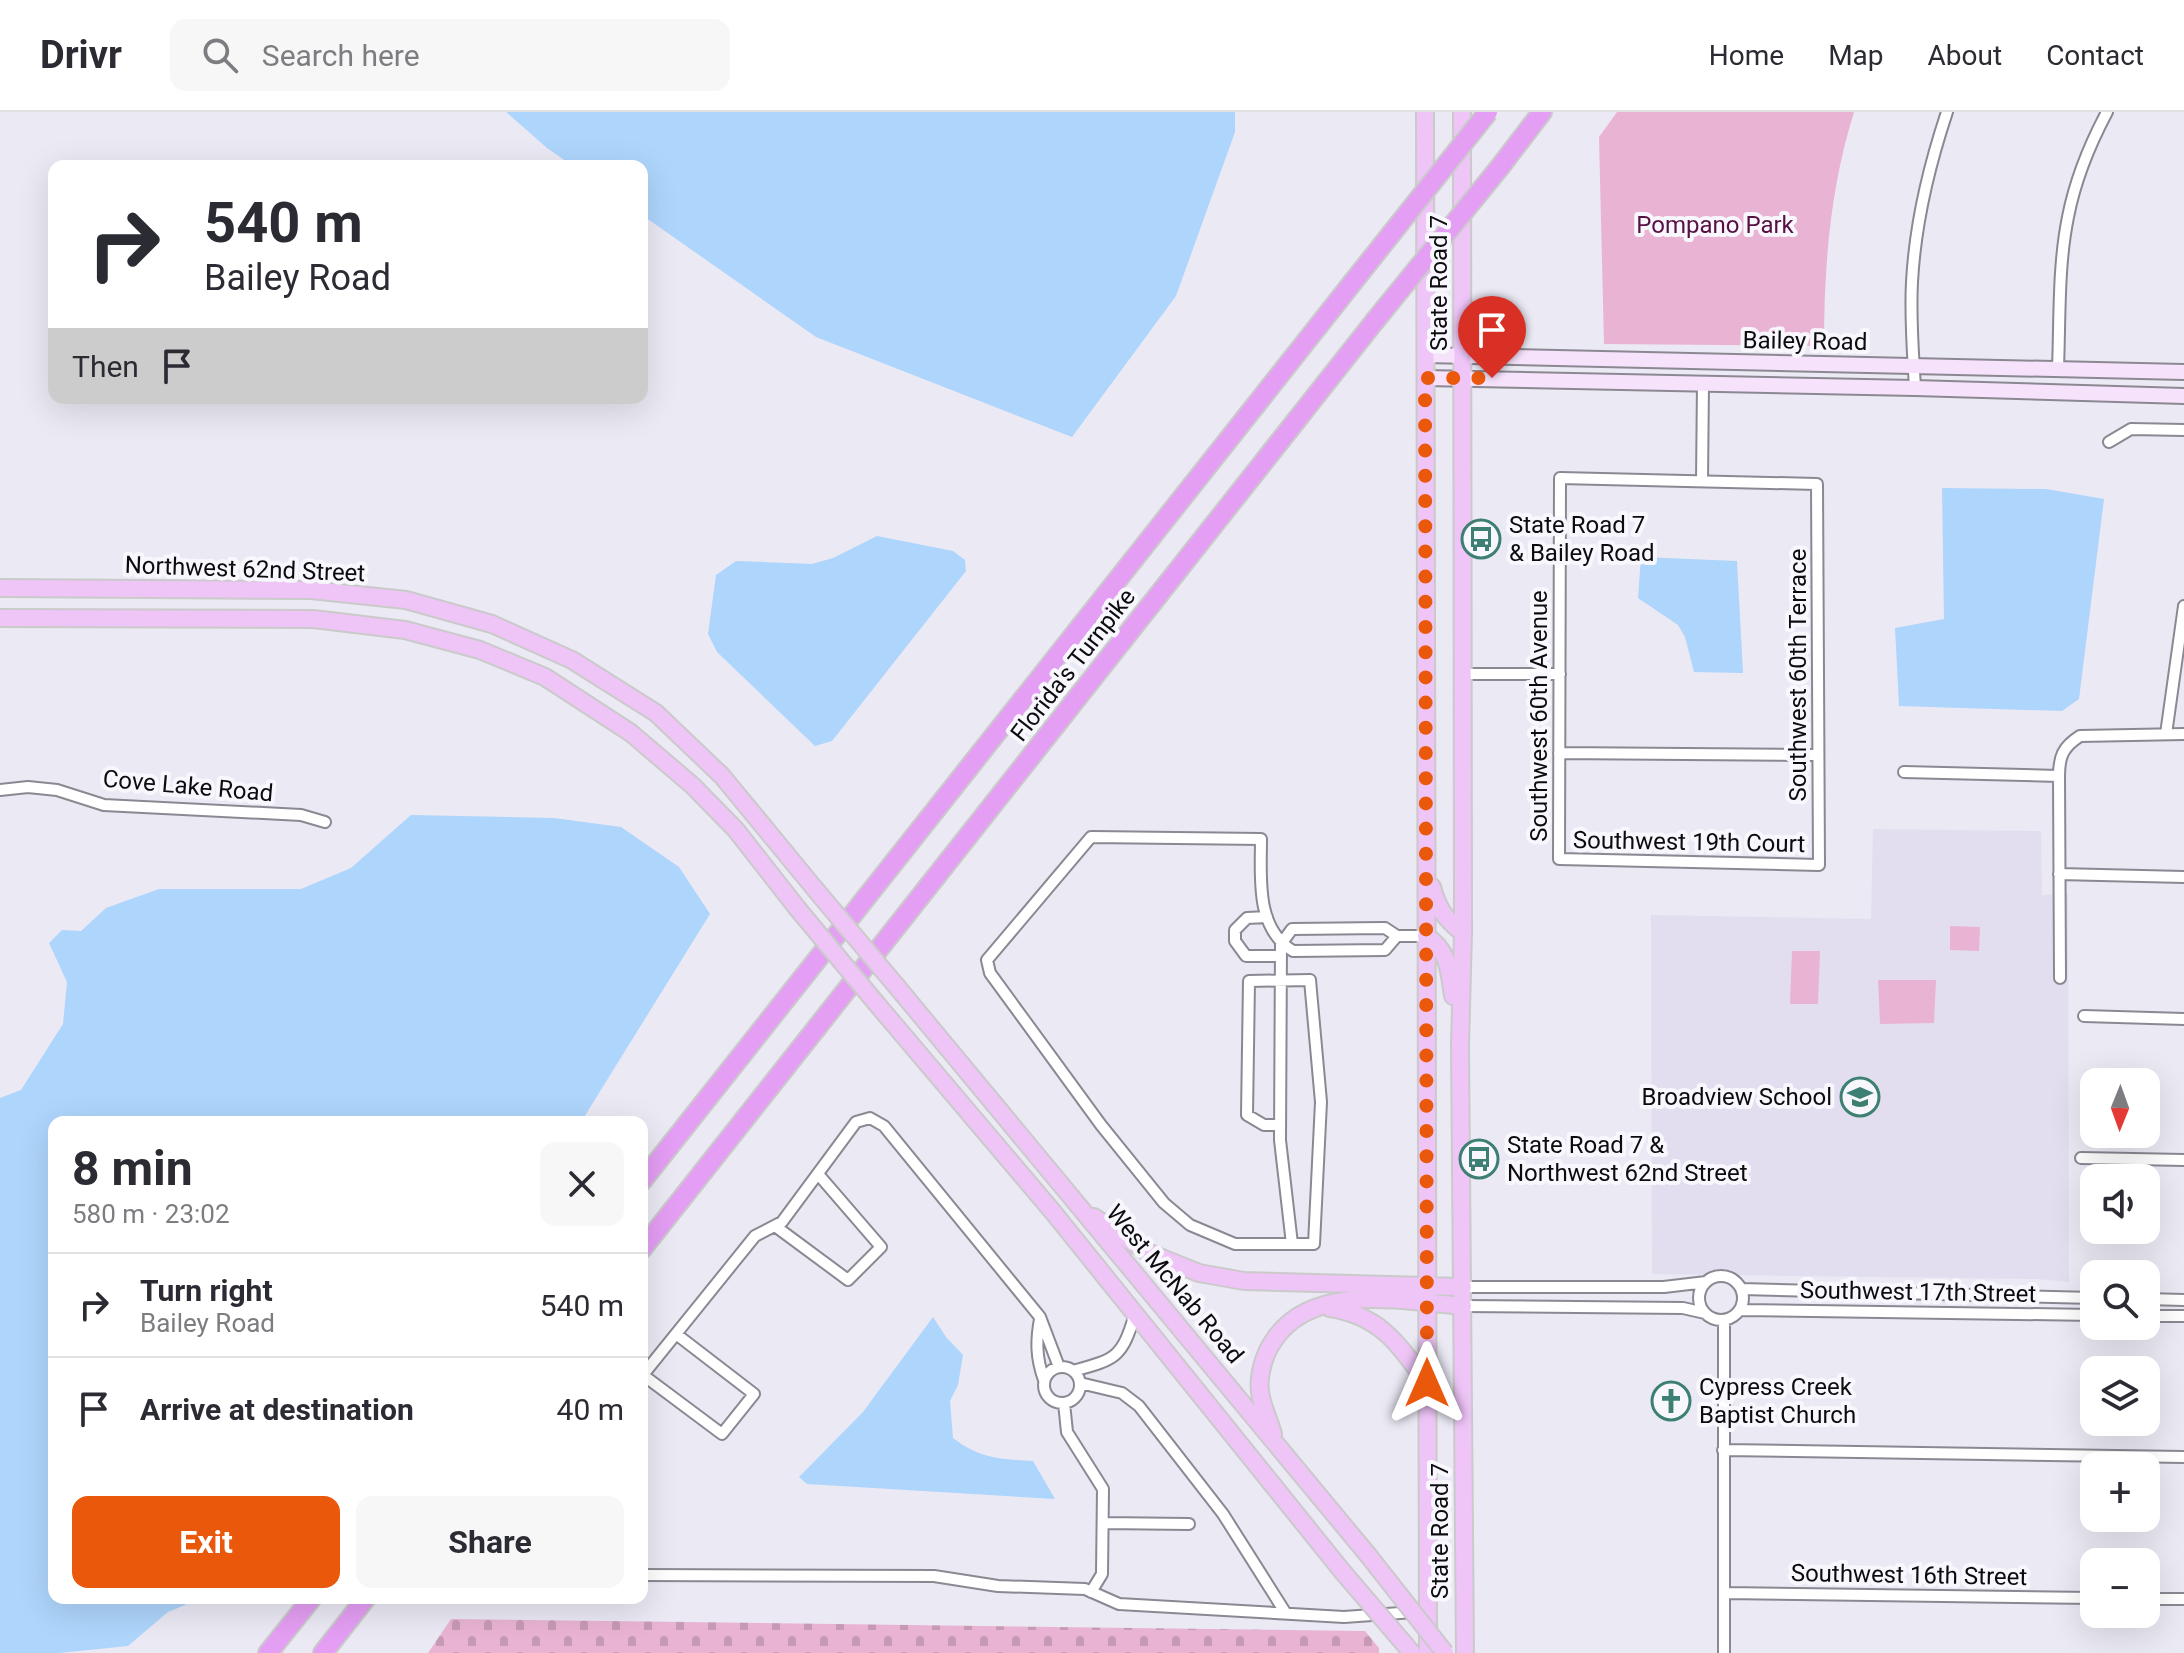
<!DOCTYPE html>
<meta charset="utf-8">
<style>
:root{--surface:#fff;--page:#f7f7f7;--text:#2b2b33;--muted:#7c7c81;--line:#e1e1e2;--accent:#ea580c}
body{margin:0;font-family:Roboto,sans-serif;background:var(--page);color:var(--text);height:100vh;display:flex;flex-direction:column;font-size:30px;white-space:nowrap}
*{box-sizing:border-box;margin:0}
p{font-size:26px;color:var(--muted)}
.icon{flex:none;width:44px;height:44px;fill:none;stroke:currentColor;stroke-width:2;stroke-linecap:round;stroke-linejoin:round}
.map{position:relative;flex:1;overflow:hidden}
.sheet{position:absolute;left:48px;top:1004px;width:600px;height:488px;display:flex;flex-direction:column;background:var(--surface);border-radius:16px;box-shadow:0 8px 32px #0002}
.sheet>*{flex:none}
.hud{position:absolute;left:48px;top:48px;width:600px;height:244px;border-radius:16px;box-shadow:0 8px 32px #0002;background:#fff;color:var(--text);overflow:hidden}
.needle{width:52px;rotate:181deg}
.controls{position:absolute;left:2080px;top:956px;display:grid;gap:16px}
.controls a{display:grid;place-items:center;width:80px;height:80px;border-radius:16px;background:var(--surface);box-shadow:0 8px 32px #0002;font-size:40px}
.pin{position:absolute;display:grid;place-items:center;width:68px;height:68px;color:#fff;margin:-82px -34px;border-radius:50% 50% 50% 0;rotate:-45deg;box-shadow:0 0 8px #0007}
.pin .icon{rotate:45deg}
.me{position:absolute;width:88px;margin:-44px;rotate:0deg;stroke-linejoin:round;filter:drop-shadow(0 0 6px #0008)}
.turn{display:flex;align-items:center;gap:28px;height:168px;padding:0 24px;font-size:36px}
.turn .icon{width:104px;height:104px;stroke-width:2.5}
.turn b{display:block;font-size:56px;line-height:68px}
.then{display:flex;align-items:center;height:76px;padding:0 24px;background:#0003;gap:16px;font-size:30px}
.round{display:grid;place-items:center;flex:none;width:84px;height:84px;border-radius:16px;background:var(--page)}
.headline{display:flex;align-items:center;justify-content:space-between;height:136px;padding:0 24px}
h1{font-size:48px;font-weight:700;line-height:60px}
.primary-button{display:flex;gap:16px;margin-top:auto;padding:16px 24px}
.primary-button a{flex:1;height:92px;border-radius:16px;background:var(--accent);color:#fff;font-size:32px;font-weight:700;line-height:92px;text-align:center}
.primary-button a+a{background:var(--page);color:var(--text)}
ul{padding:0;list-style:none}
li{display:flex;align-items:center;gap:24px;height:104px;padding:0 24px;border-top:2px solid var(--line)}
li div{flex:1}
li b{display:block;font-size:30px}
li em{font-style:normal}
header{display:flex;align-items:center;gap:48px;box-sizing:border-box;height:112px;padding:0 40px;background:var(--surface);border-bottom:2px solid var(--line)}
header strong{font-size:38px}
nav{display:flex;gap:44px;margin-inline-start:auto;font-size:28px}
.search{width:560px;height:72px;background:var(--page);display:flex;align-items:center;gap:20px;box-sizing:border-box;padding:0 28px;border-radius:16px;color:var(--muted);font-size:30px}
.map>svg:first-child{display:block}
.built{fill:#e2def0}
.cemetery{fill:url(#cemetery-stones)}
.green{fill:#e9b4d3}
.water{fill:#aed5fc}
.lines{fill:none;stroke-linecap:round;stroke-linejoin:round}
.street-casing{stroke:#8b8892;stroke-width:14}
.secondary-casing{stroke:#8b8892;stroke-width:18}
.primary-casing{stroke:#cacaca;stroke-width:20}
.highway-casing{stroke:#cacaca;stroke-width:22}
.street{stroke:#fff;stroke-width:10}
.secondary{stroke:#f7e2fc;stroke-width:14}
.primary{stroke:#efc5f8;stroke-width:16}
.highway{stroke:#e49ef4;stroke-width:18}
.primary-bridge-casing{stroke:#cacaca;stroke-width:20;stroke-linecap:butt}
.highway-bridge-casing{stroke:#cacaca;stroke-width:22;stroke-linecap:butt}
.primary-bridge{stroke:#efc5f8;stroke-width:16}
.highway-bridge{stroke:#e49ef4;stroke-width:18}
.route{stroke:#ea580c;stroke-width:14;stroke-dasharray:0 25.2}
.labels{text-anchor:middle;stroke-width:8;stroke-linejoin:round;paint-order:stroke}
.park-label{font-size:24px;fill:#571042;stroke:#f8f7fd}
.street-label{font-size:24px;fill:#0c0c0f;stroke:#f8f7fd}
.poi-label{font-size:24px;fill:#0c0c0f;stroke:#f8f7fd;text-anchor:start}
</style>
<header>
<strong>Drivr</strong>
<div class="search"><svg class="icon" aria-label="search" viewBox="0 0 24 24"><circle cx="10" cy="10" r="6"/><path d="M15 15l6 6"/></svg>Search here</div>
<nav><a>Home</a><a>Map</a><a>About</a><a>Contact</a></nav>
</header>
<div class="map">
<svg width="2184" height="1541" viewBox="0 0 2184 1541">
<defs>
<pattern id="cemetery-stones" width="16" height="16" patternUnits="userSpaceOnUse" patternTransform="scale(2)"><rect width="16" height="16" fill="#e9b4d3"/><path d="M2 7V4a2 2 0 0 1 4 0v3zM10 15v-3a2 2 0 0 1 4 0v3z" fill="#c79ab4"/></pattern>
</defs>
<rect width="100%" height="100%" fill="#ebe9f4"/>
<path class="built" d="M1873,717l168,2 1,64 26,-1 1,388 -32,-3 -385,-5 -1,-359 220,4z"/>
<path class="cemetery" d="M451,1507l914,12 14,17v5h-951z"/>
<path class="green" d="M1617,0h237c-24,77 -30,154 -30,234l-220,-2 -5,-207z
M1950,814l30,1 -1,24 -29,-1z
M1792,839h28l-2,53h-28z
M1878,868h58l-2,43 -54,1z"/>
<path class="water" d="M506,0h729v20l-59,164 -104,141 -256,-100 -174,-122v-49h-69l-26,-18z
M1942,376l104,1 58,10 -25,200 -17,12 -163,-5 -4,-78 49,-9z
M877,424l76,15 12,9 1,11 -134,170 -17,5 -98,-94 -9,-18 8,-59 20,-14 76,3 21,-6z
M1641,445l96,4 6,112 -49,-1 -9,-35 -7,-12 -40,-27z
M411,703l143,3 67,9 58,40 31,47 -129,208h-527v476h137l-6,7 -17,7 -40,34 -69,7h-59v-555l21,-8 42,-66 4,-42 -18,-39 13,-13 19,1 25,-23 53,-19h142l50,-21z
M933,1205l13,20 17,18 -5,30 -8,16 3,37c27,21 48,21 80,23l22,38 -248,-15 -8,-7 64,-65z"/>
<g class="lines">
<defs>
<path id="street" d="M2058,256c2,-50 0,-102 10,-151 7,-36 22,-73 39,-105
M1915,276c-2,-35 -5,-71 -3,-106 3,-57 17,-116 35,-170
M2109,330l22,-13 53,1
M1560,366l257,6 2,381 -260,-6z
M1702,369l1,-98
M1462,562h98
M2166,622l18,-128
M1559,641l259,2
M1904,660l155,4c0,-20 4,-29 21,-40l104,-2
M2059,664l1,202
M0,678l28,-3 29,3 47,15 197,10 24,7
M2059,762l125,3
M1267,805l-20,1 -12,12v11l11,15h34
M2084,904l100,3
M1280,1013h-16l-17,-10 2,-134 61,-1 11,122 -7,142h-79l-45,-19 -26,-22 -63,-78 -111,-152 -3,-13 104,-123 170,2c0,38 -6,89 32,112l92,-1 12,-14
M2081,1046l103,2
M775,1114l73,54 33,-33 -63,-73
M1292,1132l-12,-104 1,-196 11,-15 93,-1 12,8h29
M1699 1186a22 22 0 1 1 44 0a22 22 0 1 1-44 0Z
M1463,1175h201l42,-5
M1742,1177l352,9
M2146,1187l38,1
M1463,1194l220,2 22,5
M1741,1198l353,5
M2146,1204h38
M1040,1207c-4,22 -4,39 4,61
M1724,1208v333
M1044 1273a18 18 0 1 1 36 0a18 18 0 1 1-36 0Z
M1073,1259c43,-12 49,-13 62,-57
M643,1263l79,59 32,-40 -78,-60
M642,1264l113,-140 27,-14 74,-100 14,-4 14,8 156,191 19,50
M1080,1271l42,10 17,13 84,108 62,98
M1064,1291l3,29 36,57 -1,85 -11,18
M1723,1338l461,7
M1103,1411l86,1
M642,1463l292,1 64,10 87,3 34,15 225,13 70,-5
M1724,1481l370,5
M2146,1487h38"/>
<path id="secondary" d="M1425,243l759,17
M1425,266l490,10 269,8"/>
<path id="primary" d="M1425,0l3,1541
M1462,0l1,821 -3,112 5,608
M0,476l311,2 95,10 86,24 80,36 84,53 66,63 93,113
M0,506l313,1 92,11 75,20 65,27 86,56 62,53 43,44 61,78
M1432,775c6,22 13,32 31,46
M1426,824c23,15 23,34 27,60
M898,876l470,567
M876,891l177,209 289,359
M1094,1105l53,35 52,21 45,8 219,6
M1330,1196c51,8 68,36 97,75
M1273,1322c-4,-14 -11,-28 -13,-42 -2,-17 4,-38 14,-52 38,-58 130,-39 189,-34"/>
<path id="highway" d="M1500,55l42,-55
M642,1069l730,-923
M642,1137l732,-927
M268,1541l44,-55
M323,1541l43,-55"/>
</defs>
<use href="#street" class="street-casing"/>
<use href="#secondary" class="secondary-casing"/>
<use href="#primary" class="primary-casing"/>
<use href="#highway" class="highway-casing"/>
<use href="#street" class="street"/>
<use href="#secondary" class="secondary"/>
<use href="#primary" class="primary"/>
<use href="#highway" class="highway"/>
<defs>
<path id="primary-bridge" d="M815,777l83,99
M797,796l79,95
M1368,1443l77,98
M1342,1459l70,82"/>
<path id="highway-bridge" d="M1372,146l116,-146
M1374,210l126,-155"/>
</defs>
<use href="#primary-bridge" class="primary-bridge-casing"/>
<use href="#highway-bridge" class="highway-bridge-casing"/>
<use href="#primary-bridge" class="primary-bridge"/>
<use href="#highway-bridge" class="highway-bridge"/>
</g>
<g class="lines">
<path class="route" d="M1427,1271l-2,-1005h67"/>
</g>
<defs>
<symbol id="bus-ring" viewBox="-11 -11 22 22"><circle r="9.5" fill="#f8f7fd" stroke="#3d8073" stroke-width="1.5"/><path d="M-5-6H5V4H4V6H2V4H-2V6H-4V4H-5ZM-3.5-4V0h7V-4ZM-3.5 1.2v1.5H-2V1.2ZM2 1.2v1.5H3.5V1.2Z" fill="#3d8073"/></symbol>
<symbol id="school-ring" viewBox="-11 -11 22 22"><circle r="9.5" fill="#f8f7fd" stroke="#3d8073" stroke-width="1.5"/><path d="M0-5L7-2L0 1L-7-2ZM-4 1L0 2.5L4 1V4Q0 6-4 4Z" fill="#3d8073"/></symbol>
<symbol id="church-ring" viewBox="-11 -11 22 22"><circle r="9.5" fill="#f8f7fd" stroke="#3d8073" stroke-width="1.5"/><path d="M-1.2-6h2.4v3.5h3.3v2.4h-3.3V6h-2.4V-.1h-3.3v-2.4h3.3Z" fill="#3d8073"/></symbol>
</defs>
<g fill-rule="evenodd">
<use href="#bus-ring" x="1459" y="405" width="44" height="44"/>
<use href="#school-ring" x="1838" y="963" width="44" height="44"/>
<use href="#bus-ring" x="1457" y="1025" width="44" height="44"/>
<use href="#church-ring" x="1649" y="1267" width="44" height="44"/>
</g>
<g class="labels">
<g class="park-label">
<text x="1715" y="121">Pompano Park</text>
</g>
<g class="street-label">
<text transform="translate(1439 171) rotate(-90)" y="8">State Road 7</text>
<text transform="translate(1805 229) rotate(1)" y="8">Bailey Road</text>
<text transform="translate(245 457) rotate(2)" y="8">Northwest 62nd Street</text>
<text transform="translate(1073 553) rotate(-52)" y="8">Florida's Turnpike</text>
<text transform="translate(1798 563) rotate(-90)" y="8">Southwest 60th Terrace</text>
<text transform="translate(1539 604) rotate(-90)" y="8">Southwest 60th Avenue</text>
<text transform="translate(188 674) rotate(5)" y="8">Cove Lake Road</text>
<text transform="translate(1689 730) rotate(1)" y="8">Southwest 19th Court</text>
<text transform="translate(1175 1172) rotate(50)" y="8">West McNab Road</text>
<text transform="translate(1918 1180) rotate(1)" y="8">Southwest 17th Street</text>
<text transform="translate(1440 1419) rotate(-90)" y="8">State Road 7</text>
<text transform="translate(1909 1463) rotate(1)" y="8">Southwest 16th Street</text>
</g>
<g class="poi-label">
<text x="1509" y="421">State Road 7<tspan x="1509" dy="28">&amp; Bailey Road</tspan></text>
<text x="1832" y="993" text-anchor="end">Broadview School</text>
<text x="1507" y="1041">State Road 7 &amp;<tspan x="1507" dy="28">Northwest 62nd Street</tspan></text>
<text x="1699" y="1283">Cypress Creek<tspan x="1699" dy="28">Baptist Church</tspan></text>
</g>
</g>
</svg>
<div class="controls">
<a><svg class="needle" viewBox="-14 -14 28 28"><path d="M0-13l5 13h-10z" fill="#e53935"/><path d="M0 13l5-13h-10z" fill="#7c7c81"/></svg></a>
<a><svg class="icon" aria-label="sound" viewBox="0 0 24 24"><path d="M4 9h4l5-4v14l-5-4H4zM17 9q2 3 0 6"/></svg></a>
<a><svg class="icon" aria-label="search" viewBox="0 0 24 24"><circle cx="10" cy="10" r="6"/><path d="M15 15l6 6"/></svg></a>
<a><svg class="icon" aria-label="layers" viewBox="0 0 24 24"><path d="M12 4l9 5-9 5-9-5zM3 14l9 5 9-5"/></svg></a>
<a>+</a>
<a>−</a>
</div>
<div class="pin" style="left:1492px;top:266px;background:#d93025"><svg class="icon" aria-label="arrive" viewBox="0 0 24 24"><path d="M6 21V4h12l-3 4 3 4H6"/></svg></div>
<svg class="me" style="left:1427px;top:1271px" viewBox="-20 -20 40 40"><path d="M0-17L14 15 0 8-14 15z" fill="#ea580c" stroke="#fff" stroke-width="4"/></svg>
<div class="hud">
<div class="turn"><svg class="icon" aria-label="right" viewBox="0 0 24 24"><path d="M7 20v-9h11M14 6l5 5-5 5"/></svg><div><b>540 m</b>Bailey Road</div></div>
<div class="then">Then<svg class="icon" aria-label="arrive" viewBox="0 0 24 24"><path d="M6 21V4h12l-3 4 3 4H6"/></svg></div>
</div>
<section class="sheet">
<div class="headline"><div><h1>8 min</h1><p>580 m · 23:02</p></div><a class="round"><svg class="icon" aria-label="close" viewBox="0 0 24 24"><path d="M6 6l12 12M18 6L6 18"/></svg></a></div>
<ul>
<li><svg class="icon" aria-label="right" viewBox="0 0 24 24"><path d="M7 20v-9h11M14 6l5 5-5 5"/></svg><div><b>Turn right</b><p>Bailey Road</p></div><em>540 m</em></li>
<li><svg class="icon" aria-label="arrive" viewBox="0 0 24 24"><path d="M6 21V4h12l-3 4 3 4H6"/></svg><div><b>Arrive at destination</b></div><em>40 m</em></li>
</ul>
<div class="primary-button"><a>Exit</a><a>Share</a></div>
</section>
</div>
